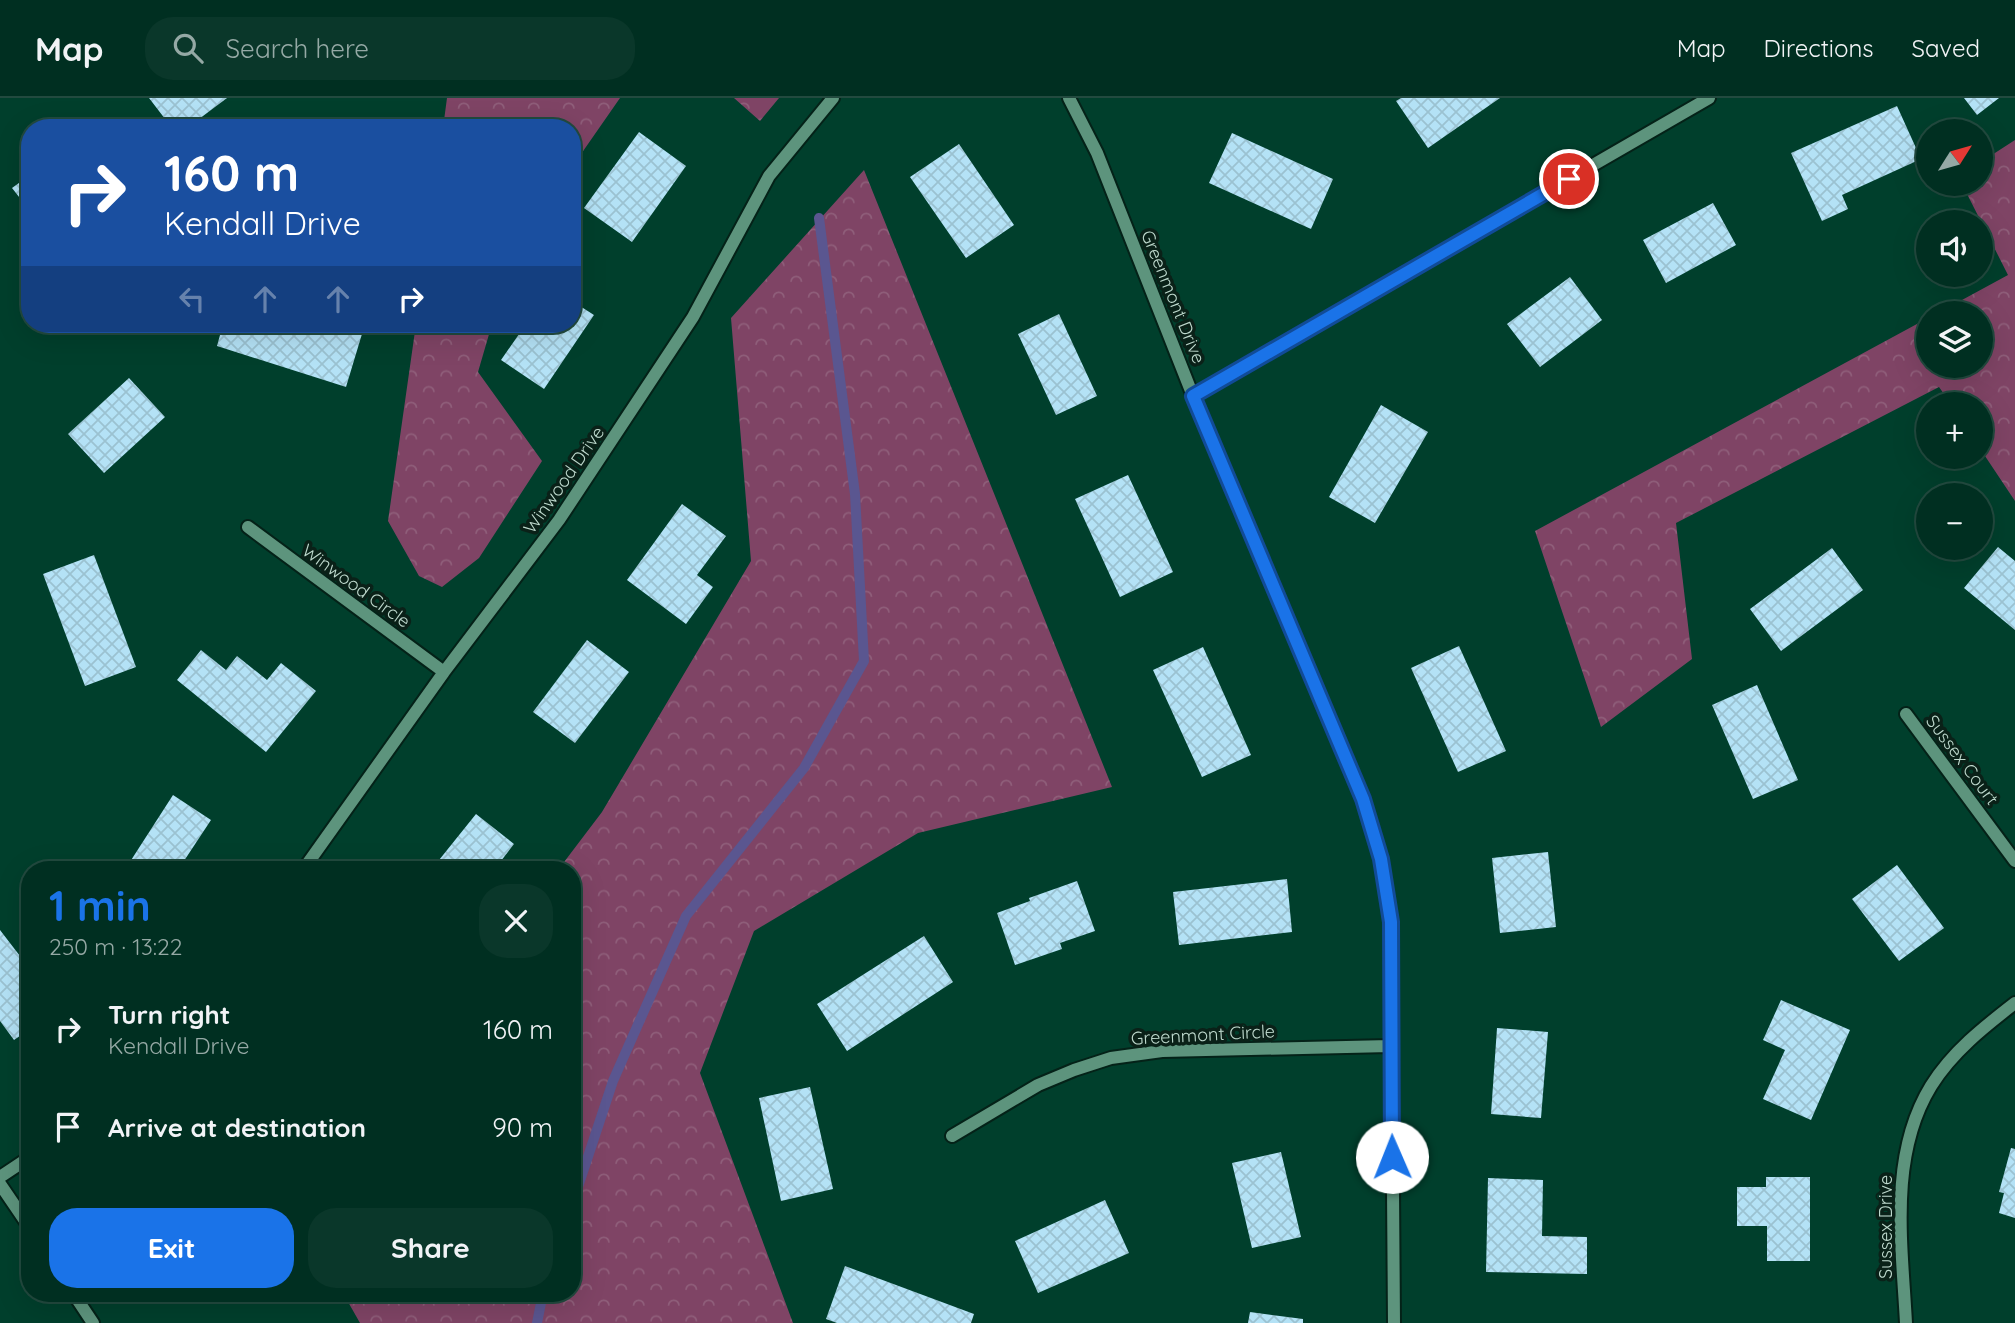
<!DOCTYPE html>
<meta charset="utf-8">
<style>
:root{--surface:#002f21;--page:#0a372a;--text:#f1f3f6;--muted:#95a9a5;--line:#224a3f;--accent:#1a73e8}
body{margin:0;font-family:Quicksand,sans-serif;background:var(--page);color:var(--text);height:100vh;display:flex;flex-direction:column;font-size:26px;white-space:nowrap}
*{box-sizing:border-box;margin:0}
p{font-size:23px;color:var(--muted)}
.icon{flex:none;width:38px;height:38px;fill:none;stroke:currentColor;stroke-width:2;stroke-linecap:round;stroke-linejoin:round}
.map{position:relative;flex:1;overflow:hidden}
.drawer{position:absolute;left:21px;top:763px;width:560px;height:441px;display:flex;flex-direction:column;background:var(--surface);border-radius:28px;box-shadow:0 7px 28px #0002,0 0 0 2px var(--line)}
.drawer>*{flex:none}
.hud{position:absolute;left:21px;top:21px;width:560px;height:214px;border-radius:28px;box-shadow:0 7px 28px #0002,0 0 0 2px var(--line);background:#1a4fa0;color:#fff;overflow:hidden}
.needle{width:46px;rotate:53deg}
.fabs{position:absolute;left:1916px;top:21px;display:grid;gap:14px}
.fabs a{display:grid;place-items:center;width:77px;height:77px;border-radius:50%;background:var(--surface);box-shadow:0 7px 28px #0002,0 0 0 2px var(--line);font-size:35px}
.pin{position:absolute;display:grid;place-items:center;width:60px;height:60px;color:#fff;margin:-30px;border:4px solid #fff;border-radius:50%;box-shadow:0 2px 7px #0007}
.me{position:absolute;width:77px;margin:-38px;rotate:359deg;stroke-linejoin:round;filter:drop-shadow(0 0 5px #0008)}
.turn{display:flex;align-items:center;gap:24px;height:147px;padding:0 28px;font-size:32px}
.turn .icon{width:91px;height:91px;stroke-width:2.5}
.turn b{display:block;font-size:49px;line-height:60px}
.lanes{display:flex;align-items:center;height:66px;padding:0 28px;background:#0003;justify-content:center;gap:35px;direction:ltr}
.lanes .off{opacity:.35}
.round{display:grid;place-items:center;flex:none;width:74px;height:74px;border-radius:28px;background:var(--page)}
.headline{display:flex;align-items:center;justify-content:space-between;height:119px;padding:0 28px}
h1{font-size:42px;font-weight:800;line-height:52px;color:var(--accent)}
.button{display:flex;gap:14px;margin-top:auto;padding:14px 28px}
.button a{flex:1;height:80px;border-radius:28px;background:var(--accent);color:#fff;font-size:28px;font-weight:800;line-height:80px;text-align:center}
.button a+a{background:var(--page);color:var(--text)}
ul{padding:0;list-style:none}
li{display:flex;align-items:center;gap:21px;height:98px;padding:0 28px}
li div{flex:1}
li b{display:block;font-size:26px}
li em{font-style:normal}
header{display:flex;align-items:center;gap:42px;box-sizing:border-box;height:98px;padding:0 35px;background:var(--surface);border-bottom:2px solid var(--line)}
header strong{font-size:33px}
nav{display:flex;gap:38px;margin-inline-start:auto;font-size:24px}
.search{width:490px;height:63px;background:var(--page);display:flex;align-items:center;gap:18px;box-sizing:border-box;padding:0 24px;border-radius:28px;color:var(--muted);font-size:26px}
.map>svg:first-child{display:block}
.forest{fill:url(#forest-crowns)}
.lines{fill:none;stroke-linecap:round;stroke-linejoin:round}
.stream{stroke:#5a5690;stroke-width:10}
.building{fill:url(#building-cross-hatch)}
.minor-casing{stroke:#042218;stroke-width:16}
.minor{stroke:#5d947d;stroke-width:12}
.route-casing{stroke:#114b97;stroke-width:18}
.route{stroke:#1a73e8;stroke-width:12}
.labels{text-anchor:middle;stroke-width:7;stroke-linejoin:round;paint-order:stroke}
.street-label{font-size:18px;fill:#bed9cd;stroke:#0a2118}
</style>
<header>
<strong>Map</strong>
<div class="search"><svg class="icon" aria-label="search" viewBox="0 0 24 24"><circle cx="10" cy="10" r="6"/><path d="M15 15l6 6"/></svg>Search here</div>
<nav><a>Map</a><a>Directions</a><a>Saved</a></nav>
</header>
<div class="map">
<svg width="2015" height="1225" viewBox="0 0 2015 1225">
<defs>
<pattern id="forest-crowns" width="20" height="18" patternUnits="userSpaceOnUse" patternTransform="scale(1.75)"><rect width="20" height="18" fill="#7f4465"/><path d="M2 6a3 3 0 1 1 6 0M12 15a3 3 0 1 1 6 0" fill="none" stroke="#8f5e7a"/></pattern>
<pattern id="building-cross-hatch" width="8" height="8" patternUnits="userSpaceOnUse" patternTransform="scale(1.75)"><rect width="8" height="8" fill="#b4e2f6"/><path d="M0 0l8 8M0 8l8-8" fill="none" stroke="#9bc2d1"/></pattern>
</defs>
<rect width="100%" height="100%" fill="#003f2c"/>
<path class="forest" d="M447,0h173l-48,69v-39h-129z
M734,0h45l-19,23z
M2015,42v361l-34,-51v-46h-30l-12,-17 -263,136 16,136 -91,68 -66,-196 393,-213v48h53v-53h-43l70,-38 -46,-91h19v-22z
M864,72l248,617 -194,46 -164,98 -54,142 93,250h-433l-17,-30h229v-423h-14l44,-58 149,-251 -20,-243z
M416,226h76l-14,48 64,89 -63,97 -37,29 -23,-11 -31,-55z"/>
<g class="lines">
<path class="stream" d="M572,1107l41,-124 73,-165 118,-148 60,-107 -9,-167 -36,-276
M537,1225l6,-30"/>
</g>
<path class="building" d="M149,0h78l-40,30h-15z
M1401,0h99l-72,50 -32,-47z
M1964,0h35l-22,17z
M1897,8l24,53 -79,36 6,14 -26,12 -31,-68z
M639,34l47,34 -54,76 -48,-34z
M1232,35l101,46 -22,50 -102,-46z
M959,46l55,81 -48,33 -56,-81z
M30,77v36l-18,-23z
M1713,105l23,42 -70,38 -23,-43z
M1570,179l32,43 -62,47 -33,-43z
M572,203l22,14 -50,74 -43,-29 25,-36h46z
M1059,216l38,82 -41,19 -38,-81z
M223,226h142l-19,63 -129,-41z
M129,280l36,39 -61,56 -36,-39z
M1381,307l47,27 -53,91 -46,-26z
M1128,377l45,97 -53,25 -45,-98z
M682,406l44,32 -29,39 16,12 -27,37 -59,-44z
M1998,449l17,14v69l-51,-42z
M1832,450l31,42 -82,61 -31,-42z
M94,457l42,112 -51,19 -42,-112z
M587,542l42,32 -54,71 -42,-31z
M1459,548l47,105 -48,21 -47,-104z
M1203,549l48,108 -49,22 -49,-107z
M201,552l25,20 11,-14 30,24 14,-17 35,28 -50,61 -89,-72z
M1757,587l41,95 -45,19 -41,-94z
M173,697l38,25 -33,50h-50l-2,-2z
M476,716l38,30 -20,26h-63z
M1548,754l8,75 -56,6 -8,-75z
M1897,767l47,63 -45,33 -47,-62z
M1287,781l5,53 -113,13 -6,-53z
M1077,783l18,50 -35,12 2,6 -47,16 -18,-52 33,-12 -1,-3z
M0,832l30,39v60l-16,11 -14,-19z
M924,838l29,46 -106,69 -30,-47z
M1781,902l69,30 -39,90 -48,-21 22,-49 -22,-10z
M1497,930l51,4 -7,86 -50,-4z
M810,989l23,102 -52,12 -22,-103z
M2011,1050l4,1v69l-16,-5 5,-20 -5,-1z
M1281,1054l20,85 -49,11 -20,-85z
M1766,1079h44v84h-43v-35h-30v-39h29z
M1488,1080l55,2 -1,56 45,1v37l-101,-2z
M1105,1102l24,53 -91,40 -23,-52z
M845,1168l129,48 -3,9h-134l-11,-4z
M1250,1214l53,7v4h-55z"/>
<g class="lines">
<defs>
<path id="minor" d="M1069,0l28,55 96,243 170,402 18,61 10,63 3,401
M1193,298l516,-298
M248,429l196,145
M1906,616l109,147
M303,772l141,-198 115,-152 134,-203 76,-141 64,-78
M952,1038l86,-51 36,-15 37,-12 51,-7 228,-5
M0,1079l30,-20
M0,1086l30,44
M73,1195l20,30
M1906,1225c-4,-78 -18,-167 25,-237 21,-34 53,-59 84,-83"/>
</defs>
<use href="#minor" class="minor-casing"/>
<use href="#minor" class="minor"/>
</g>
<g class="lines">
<defs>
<path id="route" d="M1392,1059l-1,-235 -10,-63 -18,-60 -170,-403 376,-217"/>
</defs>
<use href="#route" class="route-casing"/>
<use href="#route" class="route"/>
</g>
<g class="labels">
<g class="street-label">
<text transform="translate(1173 199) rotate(68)" y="6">Greenmont Drive</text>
<text transform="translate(564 382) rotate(-55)" y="6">Winwood Drive</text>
<text transform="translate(356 488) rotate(36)" y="6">Winwood Circle</text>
<text transform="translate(1962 662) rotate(53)" y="6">Sussex Court</text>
<text transform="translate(1203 937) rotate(-3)" y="6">Greenmont Circle</text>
<text transform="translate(1886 1129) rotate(-90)" y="6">Sussex Drive</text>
</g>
</g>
</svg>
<div class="fabs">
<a><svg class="needle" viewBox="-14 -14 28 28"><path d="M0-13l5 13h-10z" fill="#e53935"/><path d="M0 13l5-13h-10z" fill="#95a9a5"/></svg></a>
<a><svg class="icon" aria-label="sound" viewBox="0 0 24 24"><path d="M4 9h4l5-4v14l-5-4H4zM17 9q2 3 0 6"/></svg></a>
<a><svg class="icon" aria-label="layers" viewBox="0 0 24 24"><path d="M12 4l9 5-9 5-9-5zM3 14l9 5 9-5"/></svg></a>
<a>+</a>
<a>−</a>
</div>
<div class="pin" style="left:1569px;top:81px;background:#d93025"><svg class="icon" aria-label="arrive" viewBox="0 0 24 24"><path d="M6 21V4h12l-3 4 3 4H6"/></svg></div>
<svg class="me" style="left:1392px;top:1059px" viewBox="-20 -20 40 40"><circle r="19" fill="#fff"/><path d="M0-13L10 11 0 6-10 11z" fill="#1a73e8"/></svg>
<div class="hud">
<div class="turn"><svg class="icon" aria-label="right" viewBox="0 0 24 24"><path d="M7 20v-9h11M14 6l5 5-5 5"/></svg><div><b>160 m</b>Kendall Drive</div></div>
<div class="lanes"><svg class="icon off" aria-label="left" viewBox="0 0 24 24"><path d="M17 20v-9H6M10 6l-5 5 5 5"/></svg><svg class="icon off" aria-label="ahead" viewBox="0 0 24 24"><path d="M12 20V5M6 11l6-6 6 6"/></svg><svg class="icon off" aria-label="ahead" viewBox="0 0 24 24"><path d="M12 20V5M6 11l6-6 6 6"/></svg><svg class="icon" aria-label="right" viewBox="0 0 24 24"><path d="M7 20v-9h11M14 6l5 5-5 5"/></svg></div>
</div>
<section class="drawer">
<div class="headline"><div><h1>1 min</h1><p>250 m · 13:22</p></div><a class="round"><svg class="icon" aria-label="close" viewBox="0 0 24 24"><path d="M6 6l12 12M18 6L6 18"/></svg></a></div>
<ul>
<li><svg class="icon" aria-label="right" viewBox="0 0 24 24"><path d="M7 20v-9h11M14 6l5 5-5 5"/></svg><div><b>Turn right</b><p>Kendall Drive</p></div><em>160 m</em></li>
<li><svg class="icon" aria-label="arrive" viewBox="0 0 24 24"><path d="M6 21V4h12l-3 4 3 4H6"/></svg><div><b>Arrive at destination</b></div><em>90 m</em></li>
</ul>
<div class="button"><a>Exit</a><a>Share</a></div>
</section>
</div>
